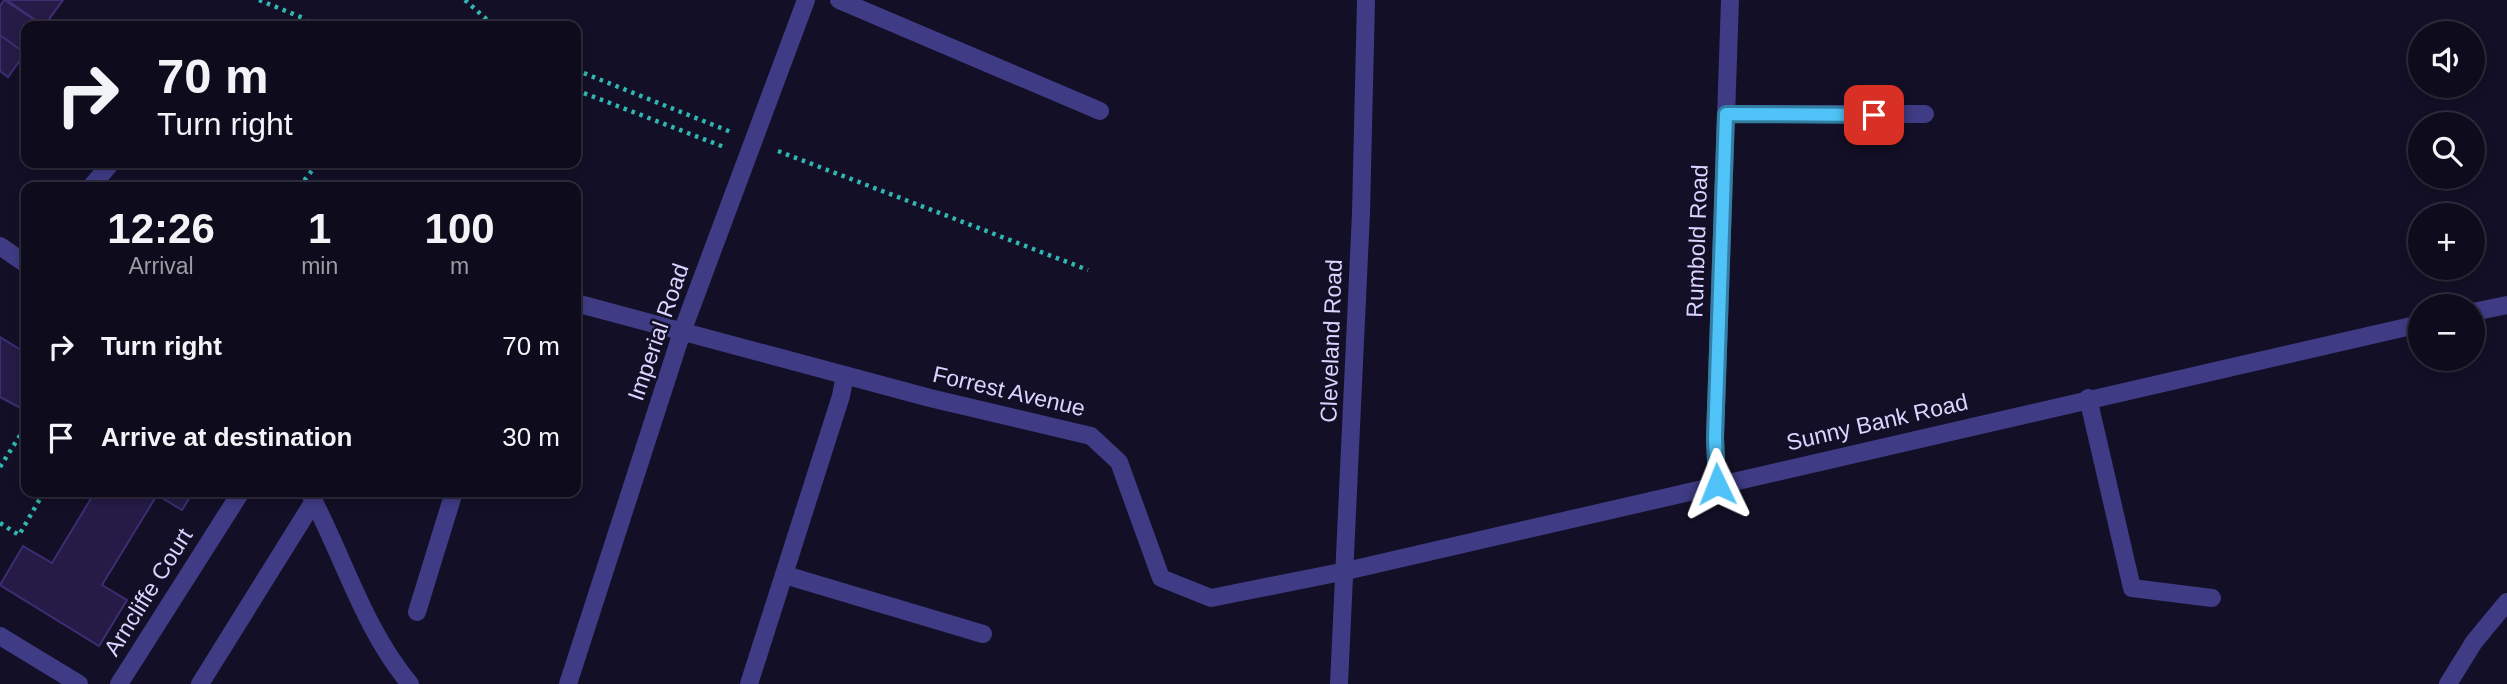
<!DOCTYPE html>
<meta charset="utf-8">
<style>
:root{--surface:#0e0b1c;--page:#1c1929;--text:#f1f3f6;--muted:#9b9ba3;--line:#2e2b3b}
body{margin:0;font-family:Arial,sans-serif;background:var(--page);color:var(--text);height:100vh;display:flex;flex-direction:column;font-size:26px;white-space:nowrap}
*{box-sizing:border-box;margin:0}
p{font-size:23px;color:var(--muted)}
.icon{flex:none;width:38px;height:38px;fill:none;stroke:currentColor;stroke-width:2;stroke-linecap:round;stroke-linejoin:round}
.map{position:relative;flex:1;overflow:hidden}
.details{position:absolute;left:21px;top:182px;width:560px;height:315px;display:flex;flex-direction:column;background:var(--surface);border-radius:14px;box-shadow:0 4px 10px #0003,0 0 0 2px var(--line)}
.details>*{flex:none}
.hud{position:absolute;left:21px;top:21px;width:560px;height:147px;border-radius:14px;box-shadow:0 4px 10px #0003,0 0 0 2px var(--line);background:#0e0b1c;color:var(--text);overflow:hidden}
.tools{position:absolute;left:2408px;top:21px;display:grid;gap:14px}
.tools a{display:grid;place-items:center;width:77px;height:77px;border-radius:50%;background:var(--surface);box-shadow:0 4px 10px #0003,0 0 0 2px var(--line);font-size:35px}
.pin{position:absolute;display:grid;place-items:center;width:60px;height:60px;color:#fff;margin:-30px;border-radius:14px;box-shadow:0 4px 10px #0006}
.me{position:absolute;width:77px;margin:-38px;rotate:358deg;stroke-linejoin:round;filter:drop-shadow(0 0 5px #0008)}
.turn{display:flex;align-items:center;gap:24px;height:147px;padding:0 21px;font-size:32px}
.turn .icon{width:91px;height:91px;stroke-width:2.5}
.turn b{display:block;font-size:49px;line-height:60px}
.eta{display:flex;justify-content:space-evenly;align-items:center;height:119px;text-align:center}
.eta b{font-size:42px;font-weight:600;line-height:49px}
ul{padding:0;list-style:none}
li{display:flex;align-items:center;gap:21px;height:91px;padding:0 21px}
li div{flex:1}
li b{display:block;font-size:26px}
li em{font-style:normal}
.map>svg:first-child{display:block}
.building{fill:#251b46;stroke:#3c2e72;stroke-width:2}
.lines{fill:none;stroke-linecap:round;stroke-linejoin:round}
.path{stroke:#30b7b1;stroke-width:4.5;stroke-dasharray:3.5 5;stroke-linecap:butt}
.minor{stroke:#3f3b84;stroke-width:18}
.route-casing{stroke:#337fa1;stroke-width:18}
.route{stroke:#4fc3f7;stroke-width:12}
.labels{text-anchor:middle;stroke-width:5;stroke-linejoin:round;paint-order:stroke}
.street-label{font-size:23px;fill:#dad4ff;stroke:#130f26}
</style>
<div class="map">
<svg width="2507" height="684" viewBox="0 0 2507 684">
<rect width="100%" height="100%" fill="#130f26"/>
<path class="building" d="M4,0l40,26h-18l-1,27 -25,-18v-29z
M7,0h56l-19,26z
M0,35l25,18 -17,24 -8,-6z
M0,337l26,16v58l-26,-14z
M95,492h98l-11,18 -25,-15 -55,90 25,15 -28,46 -99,-61 23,-39 29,17z"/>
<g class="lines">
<path class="path" d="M259,0l44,18 10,8
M465,0l29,26
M576,70l155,62
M576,90l148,57
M778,151l310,119
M299,187l19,-24
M0,467l26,-41
M0,523l19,12 25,-43"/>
<path class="minor" d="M839,0l261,111
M1726,114h199
M91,187l20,-24
M0,246l26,18
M576,303l354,95 161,38 28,26 42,116 50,20 135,-27 1074,-247
M2473,312l34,-7
M2088,398l44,190 80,10
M1717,484l-2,-46 15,-438
M309,492c34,63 54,136 101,192
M785,575l198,59
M417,612l37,-120
M0,636l79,48
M119,684l122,-192
M200,684l114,-183
M568,684l114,-352 124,-332
M749,684l92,-288 4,-21
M1339,684l22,-471 5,-213
M2448,684l26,-42 33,-40"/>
</g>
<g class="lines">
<defs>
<path id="route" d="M1717,484l-2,-46 11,-324 148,1"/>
</defs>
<use href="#route" class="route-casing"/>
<use href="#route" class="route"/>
</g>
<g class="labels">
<g class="street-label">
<text transform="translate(1697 241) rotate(-88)" y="8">Rumbold Road</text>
<text transform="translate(658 332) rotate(-71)" y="8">Imperial Road</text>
<text transform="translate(1331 341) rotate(-88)" y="8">Cleveland Road</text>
<text transform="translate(1009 391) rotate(13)" y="8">Forrest Avenue</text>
<text transform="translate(1877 422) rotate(-13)" y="8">Sunny Bank Road</text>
<text transform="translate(148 592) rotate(-58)" y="8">Arncliffe Court</text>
</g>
</g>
</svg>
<div class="tools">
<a><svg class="icon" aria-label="sound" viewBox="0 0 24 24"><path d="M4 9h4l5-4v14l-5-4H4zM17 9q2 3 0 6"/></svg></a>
<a><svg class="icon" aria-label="search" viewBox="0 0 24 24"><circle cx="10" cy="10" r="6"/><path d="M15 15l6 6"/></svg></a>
<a>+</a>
<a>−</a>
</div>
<div class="pin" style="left:1874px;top:115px;background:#d93025"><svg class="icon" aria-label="arrive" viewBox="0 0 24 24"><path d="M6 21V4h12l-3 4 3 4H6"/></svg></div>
<svg class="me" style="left:1717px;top:484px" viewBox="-20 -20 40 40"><path d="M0-17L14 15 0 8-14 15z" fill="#4fc3f7" stroke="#fff" stroke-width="4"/></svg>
<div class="hud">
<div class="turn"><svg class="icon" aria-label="right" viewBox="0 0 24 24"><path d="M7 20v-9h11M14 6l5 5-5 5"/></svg><div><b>70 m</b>Turn right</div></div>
</div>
<section class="details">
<div class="eta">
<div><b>12:26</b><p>Arrival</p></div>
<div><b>1</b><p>min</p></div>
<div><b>100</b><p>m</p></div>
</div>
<ul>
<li><svg class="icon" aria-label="right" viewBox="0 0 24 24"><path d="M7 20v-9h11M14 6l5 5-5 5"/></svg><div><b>Turn right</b></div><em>70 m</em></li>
<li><svg class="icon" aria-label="arrive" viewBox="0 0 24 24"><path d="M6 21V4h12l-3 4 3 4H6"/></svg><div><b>Arrive at destination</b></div><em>30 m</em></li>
</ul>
</section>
</div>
